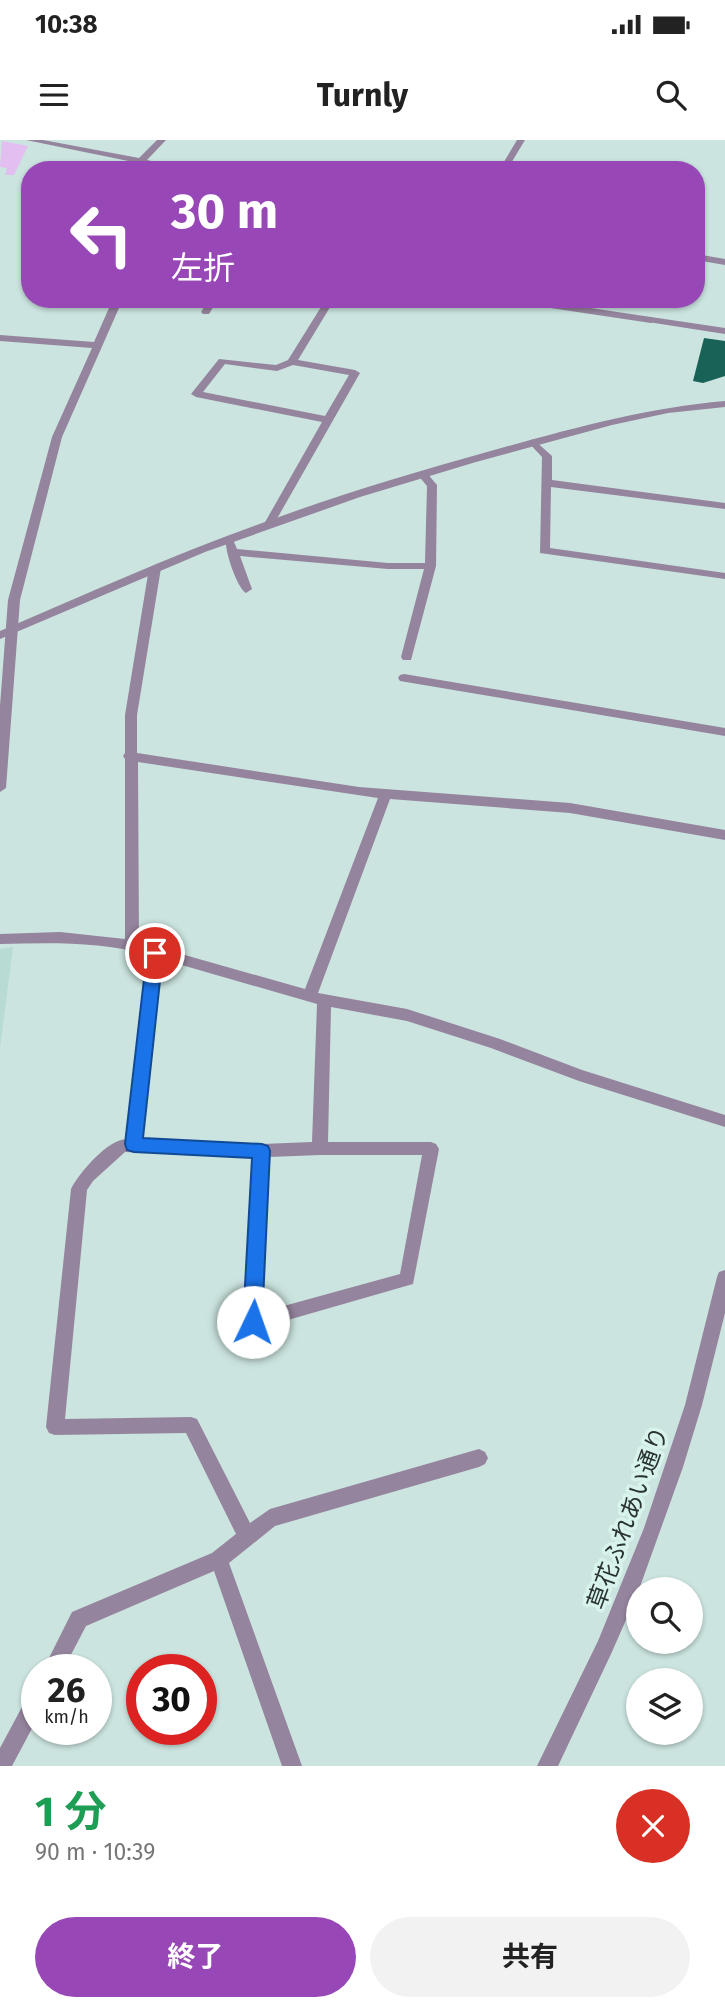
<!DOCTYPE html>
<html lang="ja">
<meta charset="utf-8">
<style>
:root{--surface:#fff;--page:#f2f2f2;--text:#222;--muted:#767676;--accent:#9847b7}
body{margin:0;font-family:"Fira Sans","Noto Sans JP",sans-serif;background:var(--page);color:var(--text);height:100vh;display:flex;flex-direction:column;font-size:26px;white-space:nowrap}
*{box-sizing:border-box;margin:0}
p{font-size:23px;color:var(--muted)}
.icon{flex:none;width:38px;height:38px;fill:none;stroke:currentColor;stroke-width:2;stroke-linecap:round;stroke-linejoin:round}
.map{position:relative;height:1626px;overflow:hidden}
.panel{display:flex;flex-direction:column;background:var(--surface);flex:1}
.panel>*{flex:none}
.guide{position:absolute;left:21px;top:21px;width:684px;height:147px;border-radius:28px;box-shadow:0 2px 5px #0004;background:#9847b7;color:#fff;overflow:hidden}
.fabs{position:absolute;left:626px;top:1437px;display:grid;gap:14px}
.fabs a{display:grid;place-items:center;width:77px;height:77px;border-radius:50%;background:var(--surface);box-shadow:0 2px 5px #0004;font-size:35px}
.speed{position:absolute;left:21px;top:1514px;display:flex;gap:14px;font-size:35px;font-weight:700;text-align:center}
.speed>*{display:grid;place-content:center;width:91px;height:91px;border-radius:50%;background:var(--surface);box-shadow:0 2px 5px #0004;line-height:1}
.speed small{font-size:18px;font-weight:400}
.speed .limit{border:10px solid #d22;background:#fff;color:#111}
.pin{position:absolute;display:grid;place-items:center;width:60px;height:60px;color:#fff;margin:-30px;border:4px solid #fff;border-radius:50%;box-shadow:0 2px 7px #0007}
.me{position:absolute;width:77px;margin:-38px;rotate:3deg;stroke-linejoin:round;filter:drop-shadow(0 0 5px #0008)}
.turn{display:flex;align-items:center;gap:24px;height:147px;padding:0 35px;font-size:32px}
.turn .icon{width:91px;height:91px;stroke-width:2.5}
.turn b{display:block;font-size:49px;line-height:60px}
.round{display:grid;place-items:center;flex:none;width:74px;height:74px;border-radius:37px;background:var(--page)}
.headline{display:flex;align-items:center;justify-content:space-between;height:119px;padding:0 35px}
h1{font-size:42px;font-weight:700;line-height:52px;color:#1e9e55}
.button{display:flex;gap:14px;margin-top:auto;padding:14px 35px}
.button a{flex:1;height:80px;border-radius:42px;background:var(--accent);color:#fff;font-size:28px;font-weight:700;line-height:80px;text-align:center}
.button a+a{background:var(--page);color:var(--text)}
.status{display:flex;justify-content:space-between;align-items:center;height:49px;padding:0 35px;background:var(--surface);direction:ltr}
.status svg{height:19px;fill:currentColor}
header{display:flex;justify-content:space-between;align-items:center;height:91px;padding:0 35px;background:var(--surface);font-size:32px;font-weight:700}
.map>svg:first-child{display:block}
.built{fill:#b8dbd3}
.green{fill:#e2bef1}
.building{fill:#186257}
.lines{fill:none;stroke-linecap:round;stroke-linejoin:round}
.service{fill:#95849d;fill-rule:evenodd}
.minor{fill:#95849d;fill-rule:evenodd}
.tertiary{fill:#95849d;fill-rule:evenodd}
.route{fill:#1a73e8;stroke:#114b97;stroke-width:2}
.labels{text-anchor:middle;stroke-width:7;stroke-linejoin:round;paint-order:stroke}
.near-street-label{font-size:24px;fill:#293331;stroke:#d8f2ec}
</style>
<div class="status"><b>10:38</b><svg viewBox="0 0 49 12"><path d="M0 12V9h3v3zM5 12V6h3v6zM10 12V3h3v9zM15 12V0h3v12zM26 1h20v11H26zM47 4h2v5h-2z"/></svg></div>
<header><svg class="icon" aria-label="menu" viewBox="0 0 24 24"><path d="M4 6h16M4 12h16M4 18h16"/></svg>Turnly<svg class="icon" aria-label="search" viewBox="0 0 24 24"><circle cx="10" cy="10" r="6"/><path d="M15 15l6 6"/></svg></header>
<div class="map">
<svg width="725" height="1626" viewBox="0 0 725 1626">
<rect width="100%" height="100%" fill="#cbe4df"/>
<path class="built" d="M13,807l-13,101v-99z"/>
<path class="green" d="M2,1l26,5 -14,29h-9l2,-7 -7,-1z"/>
<path class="building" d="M704,198l21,3v35l-22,7 -10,-2z"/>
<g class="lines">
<path class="service" d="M209,159h9l-9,15h-6l-2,-2z
M506,159h24l121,18 5,3 -5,3 -141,-21z
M533,299l19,17v24l173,23v6l-174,-22 -1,61 175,25v6l-185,-26 2,-96 -14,-15z
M422,331l4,1 11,13 -1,81 -25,94h-8l-2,-3 23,-88h-36l-148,-13 12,33 -6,4c-9,-5 -21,-42 -20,-51h8l3,7 151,14h37l2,-77 -10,-12z
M404,534l321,54v8l-325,-55 -2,-3 2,-3z"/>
<path class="minor" d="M26,0h17l96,18 18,-18h9l-19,20 43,10h-18z
M517,0h8l-18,30h-8z
M696,114l29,5v6l-29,-5z
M113,159h10l-61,138 -42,163 -14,188 -6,4v-86l8,-106 44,-163 40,-89 -92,-7v-6l94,7z
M326,159h9l-37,61 57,10 5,3 -86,151 -5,3 -4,-1 -1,-2 58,-102 -126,-25 -5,-3 28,-35 57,6 12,-5zM225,224l52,7 16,-6 56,10 -24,41 -122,-24z
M651,177l74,11v6l-77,-12 -2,-2z
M155,425l6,3 -24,147v38l222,34 211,16 155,27v10l-155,-27 -180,-14 -72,194 89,16 93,30 82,31 143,45v12l-146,-46 -88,-33 -84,-27 -76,-14 -3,135h103l5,2 3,5 -26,135 -160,46 -6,-3 -2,-5 9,-165 -129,-5 -32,29 -6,9 -22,229 126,-2 6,2 53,104 20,-14 209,-60 6,3 3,6 -3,6 -6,3 -204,59 -46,37 73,203h-20l-68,-195 -128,55 -23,44h-20l29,-58 140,-59 24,-19 -50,-101 -131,2 -6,-2 -3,-6 25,-238c8,-16 37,-50 56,-50l21,-184c-48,-14 -99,-12 -148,-11v-10l60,-2 65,7v-180l-2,-3 2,-3v-38l24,-147zM138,622l240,36 -73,191 -166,-47zM161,819l156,45 -5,138 -50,2 -120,-5zM320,1015h102l-22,119 -138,38 7,-155z
M37,1549v30l-25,47h-12v-18l30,-56z"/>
<path class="tertiary" d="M725,261v6l-57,6 -56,12 -136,37 -116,35 -155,55 -205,87v-8c88,-38 175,-77 265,-109 73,-27 147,-49 222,-70 79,-22 157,-44 238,-51z
M725,1130v43l-23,92 -19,62 -46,128 -26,59 -53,112h-21l61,-125 46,-113 41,-123 32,-128 2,-5z"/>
</g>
<path class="route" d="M155,807l8,6 -20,185 119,6 6,2 2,5 -8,171 -3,6 -6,3 -7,-3 -3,-6 9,-164 -118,-6 -7,-2 -2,-6 22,-191z"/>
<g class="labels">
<g class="near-street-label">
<text transform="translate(628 1378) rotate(-70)" y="8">草花ふれあい通り</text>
</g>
</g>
</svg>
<div class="fabs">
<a><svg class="icon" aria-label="search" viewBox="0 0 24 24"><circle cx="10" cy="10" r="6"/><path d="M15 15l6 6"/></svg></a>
<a><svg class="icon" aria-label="layers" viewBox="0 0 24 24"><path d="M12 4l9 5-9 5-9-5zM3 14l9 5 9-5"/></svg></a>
</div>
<div class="speed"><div>26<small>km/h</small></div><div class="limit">30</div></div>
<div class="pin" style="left:155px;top:813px;background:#d93025"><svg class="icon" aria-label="arrive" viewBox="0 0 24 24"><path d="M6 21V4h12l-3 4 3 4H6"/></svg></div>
<svg class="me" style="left:253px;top:1182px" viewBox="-20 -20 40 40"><circle r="19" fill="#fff"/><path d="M0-13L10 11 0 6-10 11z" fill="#1a73e8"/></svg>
<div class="guide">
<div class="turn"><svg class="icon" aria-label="left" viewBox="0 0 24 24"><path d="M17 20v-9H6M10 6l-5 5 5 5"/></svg><div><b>30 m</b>左折</div></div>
</div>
</div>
<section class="panel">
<div class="headline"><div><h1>1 分</h1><p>90 m · 10:39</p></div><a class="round" style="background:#d93025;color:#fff"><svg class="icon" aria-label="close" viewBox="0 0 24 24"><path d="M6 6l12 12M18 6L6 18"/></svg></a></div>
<div class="button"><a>終了</a><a>共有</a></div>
</section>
